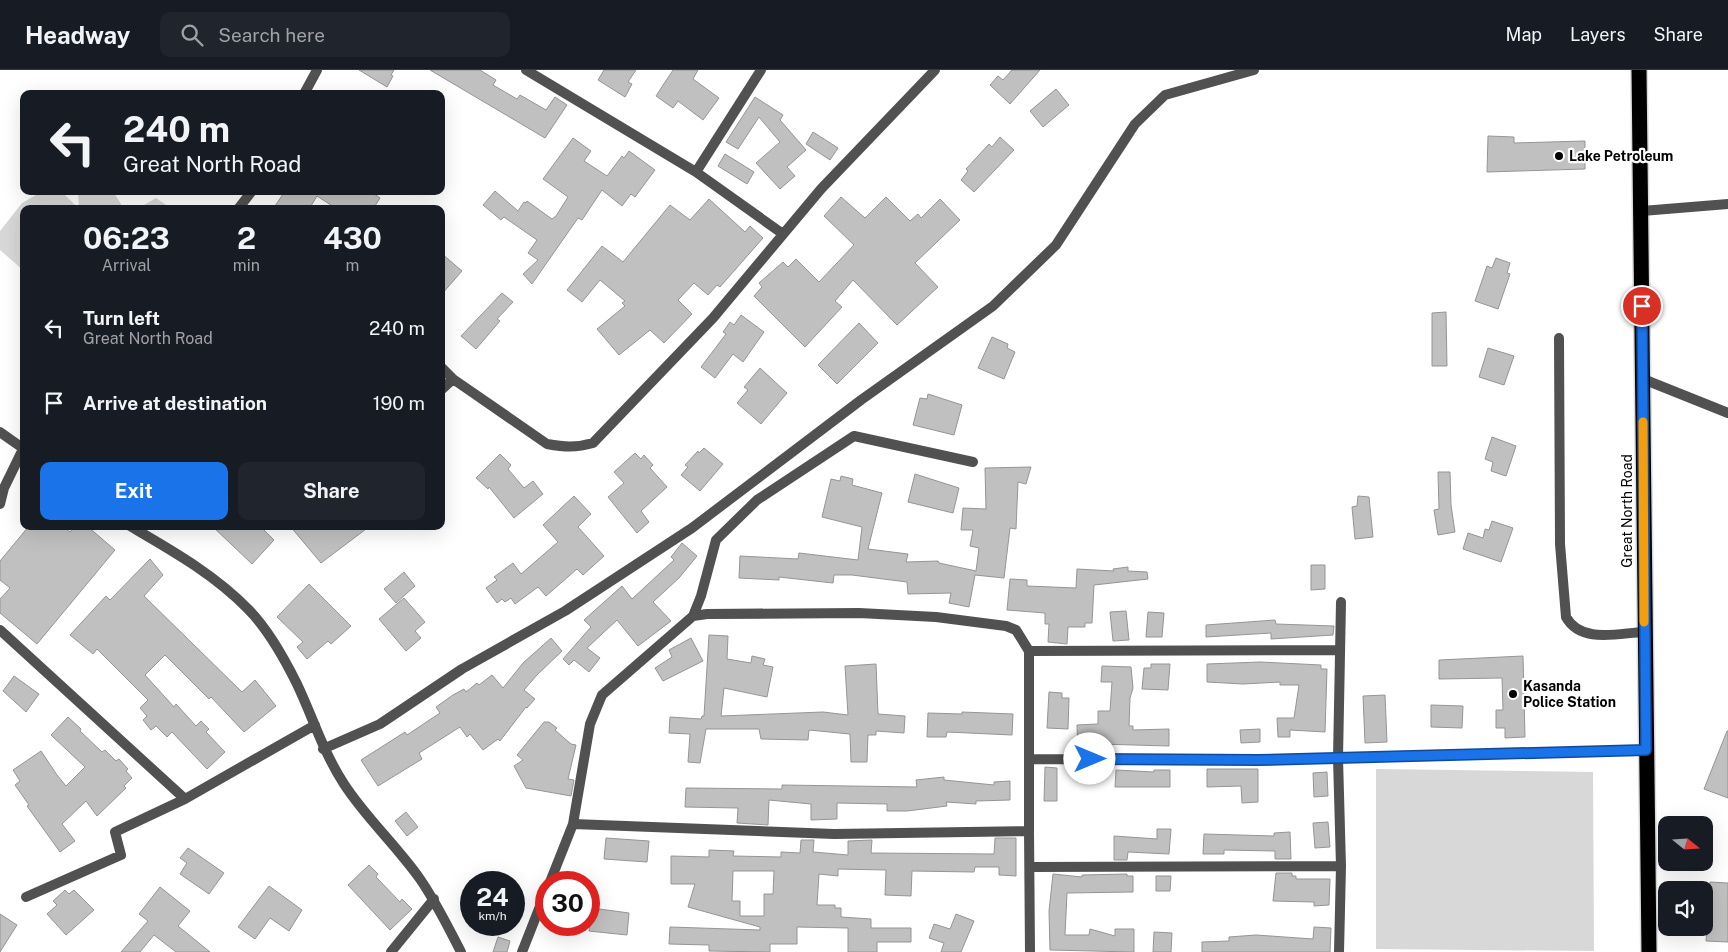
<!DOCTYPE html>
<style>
:root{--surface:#171b24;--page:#20242c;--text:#f1f3f6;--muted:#9ea1a6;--line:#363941;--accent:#1a73e8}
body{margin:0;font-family:"Public Sans",sans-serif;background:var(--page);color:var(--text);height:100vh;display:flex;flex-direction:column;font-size:19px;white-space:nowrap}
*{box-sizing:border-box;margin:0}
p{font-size:16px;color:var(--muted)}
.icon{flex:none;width:28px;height:28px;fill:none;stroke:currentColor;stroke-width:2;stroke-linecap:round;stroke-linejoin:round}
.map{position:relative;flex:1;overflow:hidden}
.panel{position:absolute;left:20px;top:135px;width:425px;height:325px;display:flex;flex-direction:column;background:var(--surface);border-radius:10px;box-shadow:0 5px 20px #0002}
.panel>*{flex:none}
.hud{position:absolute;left:20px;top:20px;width:425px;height:105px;border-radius:10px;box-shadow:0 5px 20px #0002;background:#171b24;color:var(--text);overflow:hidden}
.needle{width:32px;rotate:108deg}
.tools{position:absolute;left:1658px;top:746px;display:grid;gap:10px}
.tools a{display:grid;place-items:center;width:55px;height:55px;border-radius:10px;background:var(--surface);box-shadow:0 5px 20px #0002;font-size:25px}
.speed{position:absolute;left:460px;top:801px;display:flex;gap:10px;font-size:25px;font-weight:700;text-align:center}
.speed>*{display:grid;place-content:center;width:65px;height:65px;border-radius:50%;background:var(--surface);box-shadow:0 5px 20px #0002;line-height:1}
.speed small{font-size:12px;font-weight:400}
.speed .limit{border:8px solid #d22;background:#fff;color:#111}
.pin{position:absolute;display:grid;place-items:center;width:42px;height:42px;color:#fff;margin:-21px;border:2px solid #fff;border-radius:50%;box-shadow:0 1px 5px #0007}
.me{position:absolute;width:55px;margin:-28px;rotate:90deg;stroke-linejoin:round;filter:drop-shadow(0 0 4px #0008)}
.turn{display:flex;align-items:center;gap:18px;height:105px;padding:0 20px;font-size:22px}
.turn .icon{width:65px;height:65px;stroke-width:2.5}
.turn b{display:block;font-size:35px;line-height:42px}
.eta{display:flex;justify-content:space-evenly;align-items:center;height:85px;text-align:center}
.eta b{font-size:30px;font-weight:700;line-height:35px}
.cta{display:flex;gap:10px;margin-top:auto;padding:10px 20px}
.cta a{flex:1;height:58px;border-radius:10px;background:var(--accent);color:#fff;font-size:20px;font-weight:700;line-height:58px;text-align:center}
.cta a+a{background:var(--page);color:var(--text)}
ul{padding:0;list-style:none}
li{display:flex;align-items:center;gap:15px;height:75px;padding:0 20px}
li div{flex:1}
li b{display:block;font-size:19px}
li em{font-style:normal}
header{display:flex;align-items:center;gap:30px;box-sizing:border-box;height:70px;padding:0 25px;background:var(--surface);border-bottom:1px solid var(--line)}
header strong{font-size:24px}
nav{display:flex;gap:28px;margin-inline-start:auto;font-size:18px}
.search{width:350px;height:45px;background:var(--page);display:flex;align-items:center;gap:12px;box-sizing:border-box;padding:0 18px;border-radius:10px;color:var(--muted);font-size:19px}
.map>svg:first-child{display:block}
.green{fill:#d8d8d8}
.building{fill:#c0c0c0;stroke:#959595;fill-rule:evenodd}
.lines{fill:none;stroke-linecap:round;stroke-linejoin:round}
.highway-casing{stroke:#dbdbdb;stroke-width:18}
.street{stroke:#515151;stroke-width:10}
.highway{stroke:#000;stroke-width:15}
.route-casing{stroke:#114b97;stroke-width:12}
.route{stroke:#1a73e8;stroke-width:9}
.slow{stroke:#f59e0b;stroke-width:9}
.poi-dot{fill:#000;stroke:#fff;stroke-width:2}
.labels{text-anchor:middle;stroke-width:4.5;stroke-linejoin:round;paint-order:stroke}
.poi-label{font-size:14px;font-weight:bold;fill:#000;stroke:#fff;text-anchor:start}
.street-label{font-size:14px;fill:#000;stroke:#fff}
</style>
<header>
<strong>Headway</strong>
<div class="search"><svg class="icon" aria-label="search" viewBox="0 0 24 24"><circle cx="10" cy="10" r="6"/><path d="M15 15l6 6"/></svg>Search here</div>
<nav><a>Map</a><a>Layers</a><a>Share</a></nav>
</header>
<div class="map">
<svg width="1728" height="882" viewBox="0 0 1728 882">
<rect width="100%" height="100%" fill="#fff"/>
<path class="green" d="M43,121h18l18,18 -1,-18h35l11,18h-100v62l-24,-21v-19l22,-28z
M156,128l16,11h-35z
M1376,699l217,3 1,179 -218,-2z"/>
<path class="building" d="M359,0h35l-3,5 2,1 -6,11z
M430,0h50l16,10 -3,5 24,14 3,-4 26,15 9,-13 12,8 -22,33z
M604,0h32l-8,12 4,2 -7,13 -27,-17z
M673,0h25l-5,9 26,19 -16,22 -25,-19 -5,7 -17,-12z
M1012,0h28l-30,34 -20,-19 8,-9 5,4z
M1056,19l13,16 -26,22 -13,-16z
M755,27l28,18 -3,5 26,30 -19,17 8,9 -15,13 -24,-26 24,-21 -21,-25 -21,32 -12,-7z
M813,62l25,16 -8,12 -24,-16z
M1488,66l26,1v6l71,-2v28l-98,3z
M1000,67l14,13 -40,42 -13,-12 7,-9 -2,-2 23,-25 3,3z
M573,68l18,13 -7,10 23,15 15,-20 2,2 5,-7 26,19 -20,27 -4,-3 -9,12 -20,-16 -20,30 -4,-2 -46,66 -9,-10 15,-14 -10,-7 9,-13 -33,-23 -3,3 -18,-15 12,-14 23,20 6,-9 2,1 1,-2 25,18 4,-3 12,-19 -25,-18z
M725,84l29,18 -7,12 -29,-18z
M285,121h85l10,7 -7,11h-36l-20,-13 -8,13h-36z
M841,127l24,21 21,-21 24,24 8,-7 3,4 19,-19 20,21 -45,43 23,24 -41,38 -44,-45 -18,21 7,6 -37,40 -51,-51 8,-9 -3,-4 24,-21 5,5 8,-8 23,23 35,-37 -30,-29z
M709,129l36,33 5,-6 13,12 -43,49 -3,-2 -9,10 -14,-12 -16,17 14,14 -28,29 -14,-13 -31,25 -22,-26 28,-23 -3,-3 3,-2 -25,-21 -18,22 -15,-12 35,-44 21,16 47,-57 20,15z
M441,183l21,18 -21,24z
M1496,188l14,5 -3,10 3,1 -12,35 -23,-8 12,-35 5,2z
M502,223l11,9 -16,17 3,2 -24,28 -15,-13z
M1446,242l1,54h-15v-53z
M741,245l23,17 -21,30 -10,-8 -18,24 -14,-11 25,-33 -3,-2 7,-10 4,3z
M859,253l19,20 -41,41 -19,-19z
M992,267l16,7 -1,4 8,4 -11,27 -26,-11z
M1488,278l26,8 -10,29 -25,-8z
M760,298l27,25 -26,31 -24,-21 11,-13 -4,-3z
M928,324l34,11 -8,30 -41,-10 7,-27 7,1z
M1492,367l24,9 -10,30 -15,-5 2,-9 -8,-3z
M704,378l19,16 -23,27 -19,-16 7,-8 -3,-2 13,-14 1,2z
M635,383l6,6 3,-4 9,10 -3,3 17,19 -26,24 8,11 -12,11 -29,-36 16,-14 -10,-11z
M500,384l11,11 -3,4 16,19 9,-7 10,13 -29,24 -25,-31 -1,2 -12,-11z
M1031,397l-5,17 -8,-2 -2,47 -6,-1 -6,50 -29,-3 -6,32 -20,-4 2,-10 -43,1 -1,-12 -55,-7h-18l-1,8 -54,-6v3l-40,-2 1,-22 58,3 1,-6 59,7 4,-33 -40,-10 9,-38 9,2 1,-5 12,3 -1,6 30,8 -14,56 40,5 -2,8 32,-1 1,2 37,8 3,-23 -9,-2 3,-16h-12l2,-22 23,1 -1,-41z
M1438,402h12l1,33 4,27 -17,3 -4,-25 5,-1z
M915,404l44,14 -6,25 -45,-11z
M574,426l17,18 -13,13 26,29 -21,19 -6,-6 -31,27 -8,-9 -23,17 -4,-6 -6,4 -3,-3 -5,4 -11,-15 11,-8 -3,-3 19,-14 8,11 37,-32 -15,-17z
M1358,426l11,1 4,40 -18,2 -3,-32 5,-1z
M1492,451l21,7 -12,34 -38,-13 5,-16 15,5 2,-9 4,1z
M29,456h34l7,6 5,-6h12l28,24 -78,94 -37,-31v-14l10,-11 -10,-8v-19z
M212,456h48l14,14 -22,24z
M290,456h80l-49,37z
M682,473l15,13 -18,22 -26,24 18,19 -33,25 -21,-26 -30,28 13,10 -11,14 -15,-12 -5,5 -6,-6 28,-32 -7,-7 38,-34 10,13 42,-39 -3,-3z
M150,489l13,16 -19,21 98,96 13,-12 21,26 -32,26 -33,-35 -2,2 -44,-44 -20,20 29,32 2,-3 20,22 5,-5 8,8 -3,3 19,20 -18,17 -35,-37 -5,5 -11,-11 -5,4 -8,-10 4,-4 -7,-8 8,-8 -51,-51 -4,5 -23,-19 36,-39 4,4z
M1311,495h14v24l-14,1z
M1128,497v4l19,1 1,7 -54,6 -2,38h-7v4h-17l-1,17 -19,-2 1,-18h-4v-11l-38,-3 3,-31 17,1v6l49,2 1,-19 37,2 -1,-2z
M404,502l11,14 -19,17 -12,-14z
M309,514l42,42 -20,18 -3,-3 -21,18 -10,-12 6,-5 -26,-25z
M404,528l21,24 -10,9 6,7 -15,13 -27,-32z
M1126,541l3,29 -16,1 -3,-29z
M1148,542l16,1 -2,24h-16z
M1275,550l1,4 58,2 -1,9 -62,4v-6l-65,4v-12z
M709,565l19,1 -1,23 24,4 1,-7 13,3 -2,6 10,2 -6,30 -43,-9 -3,28 102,-4 25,3 -3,-49 31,-2 2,50 27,2 -1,17 -28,-2v4h-8l-1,27h-16l-1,-28 -41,-4 -1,10 -47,-1 -2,-10h-53l-6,34 -12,-1 2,-28 -21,-1 1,-16 31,2 1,-3h2z
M551,568l11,13 -25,24 -13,15 11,9 -8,9 -1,-1 -26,34 -2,-2 -15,11 -13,-16 -3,3 -7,-10 -41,26 3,6 -44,27 -17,-26 44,-28 2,3 33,-22 -4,-6 17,-12 11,-6 2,3 11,-9 2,2 13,-10 11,13 20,-25z
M691,568l12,23 -40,20 -8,-13 17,-11 -3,-7z
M1523,586l2,81 -20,1v-10h-9v-18h7l-1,-32 -63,1v-19z
M1260,592l61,3v4h6l-2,63 -35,-2v7h-12l-1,-19h17l5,-33h-19v-3l-37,2 -36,-2v-18z
M1151,594h19l-2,26 -26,-1 2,-21h7z
M1102,596l29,1 2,21 -3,10 -1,28h4v4l36,-1v17l-71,-2v5l-20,1 -1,-25 21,-1v-13h12l2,-29h-11z
M14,606l25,18 -13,18 -23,-21z
M1049,622l13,1v5h7l-1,31 -21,-1z
M1385,625l2,47 -22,1 -2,-47z
M1431,635l32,1 -1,22 -31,-1z
M962,642l51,2 -1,21 -65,-3 -1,5h-19l1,-24 34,1z
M68,647l13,12 -1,2 22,21 3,-2 11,11 3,-2 9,10 -2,2 6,7 -8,8 2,2 -29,28 -11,-15 -24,23 13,17 -15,11 -33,-46 2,-1 -14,-20 5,-4 -7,-11 28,-19 16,24 9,11 19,-19 -34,-32z
M544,652h5l8,6 -2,2 16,14 5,1 -8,34 6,1 -3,16 -45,-8 -12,-22 9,-6 -6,-5z
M1260,659v13l-19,1 -1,-13z
M1727,661h1v67l-24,-9z
M1045,697l12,1v33h-13z
M1207,699h51v33l-16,1 -1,-17 -34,1z
M1116,700l38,2v-2h16v17h-55z
M1327,702l1,24 -14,1 -1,-24z
M944,707v3l50,5v-3l16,-1v19l-34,1v3l-30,-2 1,4 -40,5h-20v-7l-50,-1v16l-26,1v-16l-42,-4 -1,25 -31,-2 1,-15 -53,-1 1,-19 96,1v-4l135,2 -1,-7z
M406,742l12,15 -11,9 -12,-15z
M1328,752l2,25 -15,1 -2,-25z
M1157,759h14l-2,25 -41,-2 -1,8h-13v-24l43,3z
M1290,762l1,27h-16v-8l-51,-1v4h-21l1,-20 70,2v-3z
M606,768l43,3 -2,21 -43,-3z
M995,768h21v38l-17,-1v-8h-24l-1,5 -62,-1 -1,25 -26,-1 1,-25 -48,-1v7l-19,-2 -2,31h18v3h6v9l30,2v9h40v14h-34v10h-29v-24l-51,-1v17h-27v8l-61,-1v-6l-40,-1 1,-17 90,3v-3l-72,-20 7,-23h-24v-28l38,1v-7l25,1 -1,5 48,1v-5l19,1 1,-13h13l-1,12 35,3v-14l24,-1 -1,13 123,1zM733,801h41l-1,23h-9v22h-24v-15h-8z
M188,778l36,25 -15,21 -29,-20 7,-11 -7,-5z
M369,795l9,9 -2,3 24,25 2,-3 10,10 -22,21 -42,-45z
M1276,803h16v3h4v3h34l-1,26 -15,1v-4l-41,-1z
M1053,804l29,3v-2l45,-1v2h6v16l-66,1 -2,42h24l1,-6 25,7v-7h19v23l-84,-2 -1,-39z
M1156,806h15l-1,15h-14z
M1710,812l18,1v59l-22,-1z
M269,816l33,24 -13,21 -19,-13 -15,21 -17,-12z
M160,817l30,24 -12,15 32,26h-34l-22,-17 -14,17h-19l27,-31 -9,-7z
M65,820l4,4 5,-4 20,20 -28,25 -19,-21 10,-9 -4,-4z
M592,838l37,5 -2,22 -38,-4z
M0,844l17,11 -17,27z
M956,844l18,7 -13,31h-20l3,-9 -15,-5 5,-14 16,5z
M1314,857l17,1 -1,24h-128v-10l27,-1v-4l27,-2 57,4z
M1154,862l18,1 -1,19h-18z
M498,867l12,4 -3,11h-14z"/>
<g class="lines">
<defs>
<path id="highway" d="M1639,0l10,882"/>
</defs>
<use href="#highway" class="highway-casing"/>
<path class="street" d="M526,0l170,102 87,62
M304,24l13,-24
M696,102l65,-102
M238,139l14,-18
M1642,141l86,-7
M1559,268l1,206 6,73c15,27 52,16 78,15
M441,297l12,12 94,65c17,3 29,4 46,-1l120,-125 108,-129 114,-119
M1643,309l85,34
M441,320l12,-11
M0,362l24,17
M0,434l4,-16 20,-41
M130,456c41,24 84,48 118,83 20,20 35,47 48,73 17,35 26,68 48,102 22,34 53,62 76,95 16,23 28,48 41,73
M693,546l14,-2 152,-1 77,4 70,9 10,4 13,21v180
M0,560l185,169
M1029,581l311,-1
M323,679l57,-25 82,-55 103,-58 127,-83 169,-128 132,-94 63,-61 79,-121 30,-29 89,-25
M1031,689l227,1 388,-10
M573,754l17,-100 12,-29 91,-79 8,-20 15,-56 41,-40 97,-64 119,26
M1030,797l311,-1
M550,812l23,-58 261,10 195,-3 1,121
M26,827l95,-42 -6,-23 70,-33 130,-74
M391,882l43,-53
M522,882l24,-61
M1339,882l2,-86 -3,-108 3,-156"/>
<use href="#highway" class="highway"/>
</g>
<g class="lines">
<defs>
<path id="route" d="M1090,689l168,1 388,-10 -4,-444"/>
</defs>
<use href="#route" class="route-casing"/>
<use href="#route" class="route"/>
<path class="slow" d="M1643,352l1,200"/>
</g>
<g class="poi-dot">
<circle cx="1559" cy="86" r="5"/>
<circle cx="1513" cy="624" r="5"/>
</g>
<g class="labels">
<g class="poi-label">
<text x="1569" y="91">Lake Petroleum</text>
<text x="1523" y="621">Kasanda<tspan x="1523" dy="16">Police Station</tspan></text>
</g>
<g class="street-label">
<text transform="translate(1627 441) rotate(-90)" y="5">Great North Road</text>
</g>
</g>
</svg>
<div class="tools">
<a><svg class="needle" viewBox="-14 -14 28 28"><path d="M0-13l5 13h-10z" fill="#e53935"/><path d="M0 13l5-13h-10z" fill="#9ea1a6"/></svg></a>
<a><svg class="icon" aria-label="sound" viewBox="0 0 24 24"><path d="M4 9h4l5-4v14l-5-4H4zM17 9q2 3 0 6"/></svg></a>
</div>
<div class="speed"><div>24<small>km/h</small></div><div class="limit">30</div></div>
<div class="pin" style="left:1642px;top:236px;background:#d93025"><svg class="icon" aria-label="arrive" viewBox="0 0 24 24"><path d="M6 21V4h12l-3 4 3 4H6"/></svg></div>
<svg class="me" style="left:1090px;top:689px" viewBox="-20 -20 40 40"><circle r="19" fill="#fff"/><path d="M0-13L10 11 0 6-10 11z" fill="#1a73e8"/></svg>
<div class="hud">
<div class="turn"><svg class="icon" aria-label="left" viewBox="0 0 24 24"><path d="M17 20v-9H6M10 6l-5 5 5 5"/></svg><div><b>240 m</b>Great North Road</div></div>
</div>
<section class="panel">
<div class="eta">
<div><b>06:23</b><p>Arrival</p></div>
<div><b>2</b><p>min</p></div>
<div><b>430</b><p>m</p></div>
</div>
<ul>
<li><svg class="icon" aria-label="left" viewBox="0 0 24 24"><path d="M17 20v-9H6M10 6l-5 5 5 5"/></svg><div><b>Turn left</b><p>Great North Road</p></div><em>240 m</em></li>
<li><svg class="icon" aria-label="arrive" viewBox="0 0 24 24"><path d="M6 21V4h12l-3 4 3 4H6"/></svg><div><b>Arrive at destination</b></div><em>190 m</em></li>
</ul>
<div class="cta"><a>Exit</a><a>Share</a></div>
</section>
</div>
